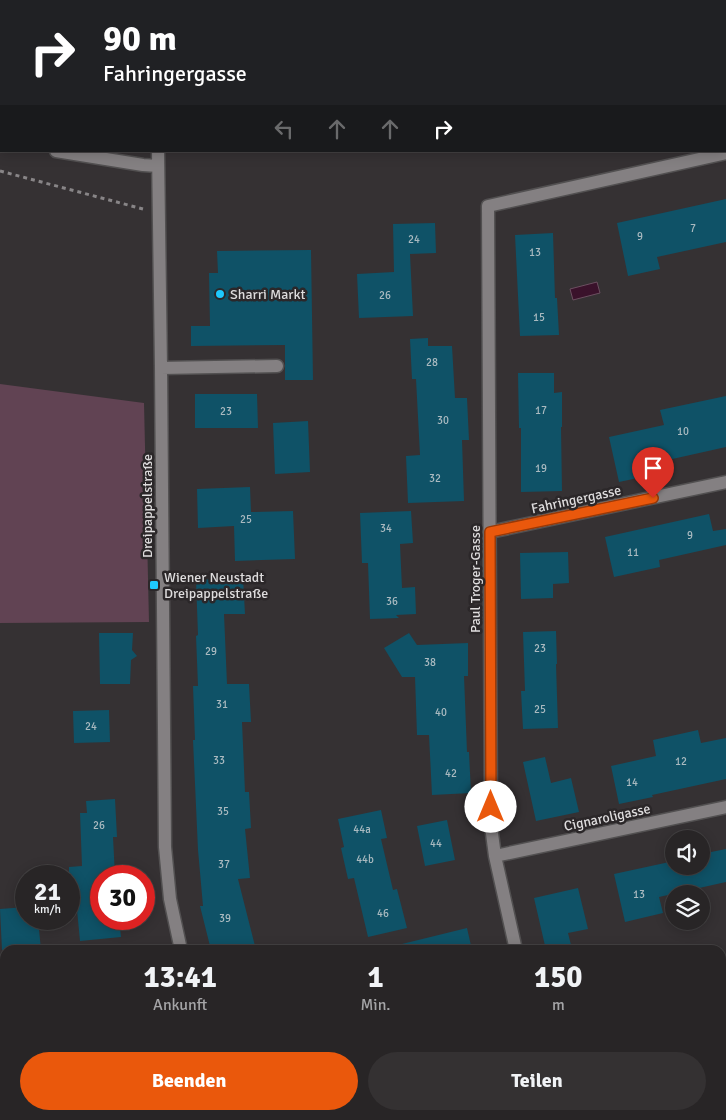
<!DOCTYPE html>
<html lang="de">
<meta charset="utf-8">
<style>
:root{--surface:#282526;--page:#343132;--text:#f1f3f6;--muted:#a5a5a7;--line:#444243;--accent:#ea580c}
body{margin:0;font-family:Signika,sans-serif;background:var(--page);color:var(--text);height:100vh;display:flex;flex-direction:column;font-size:19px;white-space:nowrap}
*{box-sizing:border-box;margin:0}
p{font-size:16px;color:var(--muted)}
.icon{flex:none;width:28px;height:28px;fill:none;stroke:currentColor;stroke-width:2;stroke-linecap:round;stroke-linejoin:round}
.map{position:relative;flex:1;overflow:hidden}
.details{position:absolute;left:0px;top:945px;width:726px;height:175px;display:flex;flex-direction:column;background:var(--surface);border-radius:15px 15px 0 0;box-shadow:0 2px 12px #0003,0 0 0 1px var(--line)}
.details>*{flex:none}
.banner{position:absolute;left:0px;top:0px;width:726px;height:152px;box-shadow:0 2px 12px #0003,0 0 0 1px var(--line);background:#202124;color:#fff;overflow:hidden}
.buttons{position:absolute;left:665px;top:830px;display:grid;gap:10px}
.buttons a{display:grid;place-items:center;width:45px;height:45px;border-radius:50%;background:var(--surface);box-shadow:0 2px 12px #0003,0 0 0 1px var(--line);font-size:25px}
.speed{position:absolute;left:15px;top:865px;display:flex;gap:10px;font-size:25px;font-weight:700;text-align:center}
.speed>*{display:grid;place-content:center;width:65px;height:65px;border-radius:50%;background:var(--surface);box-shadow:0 2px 12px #0003,0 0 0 1px var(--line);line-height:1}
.speed small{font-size:12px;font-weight:400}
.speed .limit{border:8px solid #d22;background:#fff;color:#111}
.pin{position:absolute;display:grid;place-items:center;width:42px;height:42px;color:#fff;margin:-51px -21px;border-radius:50% 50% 50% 0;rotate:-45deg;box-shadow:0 0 5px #0007}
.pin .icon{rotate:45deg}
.me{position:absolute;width:55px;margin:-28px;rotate:0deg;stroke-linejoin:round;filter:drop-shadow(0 0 4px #0008)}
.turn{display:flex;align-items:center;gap:18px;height:105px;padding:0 20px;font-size:22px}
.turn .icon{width:65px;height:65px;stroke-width:2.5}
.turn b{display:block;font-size:35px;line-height:42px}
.lanes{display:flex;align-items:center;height:48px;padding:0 20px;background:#0003;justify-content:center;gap:25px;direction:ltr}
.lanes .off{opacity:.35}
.eta{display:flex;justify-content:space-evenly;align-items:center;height:85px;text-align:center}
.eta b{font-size:30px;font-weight:700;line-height:35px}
.button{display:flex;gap:10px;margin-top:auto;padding:10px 20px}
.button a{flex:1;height:58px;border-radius:30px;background:var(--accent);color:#fff;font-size:20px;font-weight:700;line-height:58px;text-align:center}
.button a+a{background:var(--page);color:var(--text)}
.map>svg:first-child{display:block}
.green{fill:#614353}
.water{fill:#3a122b;stroke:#6b4f60}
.building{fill:#0f5267}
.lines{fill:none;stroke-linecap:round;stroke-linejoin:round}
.minor-casing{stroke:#525051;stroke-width:15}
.path{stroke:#888587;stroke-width:3;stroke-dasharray:4 4;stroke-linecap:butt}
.minor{stroke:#848082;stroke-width:12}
.route-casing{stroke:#983908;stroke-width:12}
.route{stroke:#ea580c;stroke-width:9}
.poi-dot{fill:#1ec9fd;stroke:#2b2729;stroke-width:2}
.labels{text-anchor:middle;stroke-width:5;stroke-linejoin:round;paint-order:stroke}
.number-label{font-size:11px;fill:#aabac0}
.poi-label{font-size:14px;fill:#dedcdd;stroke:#2b2729;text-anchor:start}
.street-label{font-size:14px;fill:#dedcdd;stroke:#2b2729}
</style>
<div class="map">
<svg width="726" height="1120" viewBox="0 0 726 1120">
<rect width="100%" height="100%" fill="#353133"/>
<path class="green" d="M0,384l144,19 5,219 -149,1z"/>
<path class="water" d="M597,282l3,11 -27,7 -3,-11z"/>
<path class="building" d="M726,199v43l-69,15 3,12 -32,7 -11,-53z
M435,223l1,30 -26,1 3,62 -54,2 -2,-44 37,-2 -1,-48z
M553,233l2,65h2l2,37 -39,1 -5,-101z
M311,250l2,130h-28v-35l-94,1v-20h19l-1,-53h9l-1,-22z
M428,338v8h24l3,52h12l2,42h-7l2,61 -56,2 -2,-47 14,-1 -4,-76h-4l-2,-40z
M518,373h36v20l8,-1v35h-1l1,64 -41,1v-64h-2z
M195,394h62l1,34h-63z
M726,396v51l-76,17 2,11 -33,7 -10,-45 55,-12 -4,-15z
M308,421l2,51 -35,2 -2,-51z
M250,487l1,25 42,-1 2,48 -60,2 -1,-35 -36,2 -1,-39z
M411,511l2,32 -13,1 2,44 13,-1 1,27 -20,1 3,3 -29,1 -2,-56h-6l-2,-50z
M709,514l4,17 13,-2v16l-67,15 1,7 -46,10 -9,-40z
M568,552l1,31 -16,1v14l-32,1 -1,-46z
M243,578l2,36h-21l3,70h22l2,38h-9l3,70h4l2,36 -6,1 5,49 -12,1 18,71h-45l-11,-44h3l-5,-56 -5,-110h2l-2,-54h5l-2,-50 2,-1 -2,-55z
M556,631l1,33h-1l2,64 -35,1 -2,-38h4l-2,-59z
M99,633h34l-1,17 5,6 -6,4 -1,24h-30z
M409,633l8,12 51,-2v33h-4l3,76h2l2,41 -39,2 -3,-60h-12l-2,-58h-13l-18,-29z
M109,710l1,32 -36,1 -1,-32z
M698,730l3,13 25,-5v41l-74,16 1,2 -34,7 -8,-38 45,-10 -3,-16z
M545,757l6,26 20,-5 8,34 -43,9 -13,-59z
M115,799l2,38h-4l2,39h-14v43h18l2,18 -41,4 -5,-52 -6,1v-23l13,-1 -2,-53h7l-1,-12z
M381,810l6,28 -6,1 12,51 4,-1 10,39 -39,9 -14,-59 -6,1 -7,-31 3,-1 -6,-28z
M447,820l8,40 -30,6 -8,-40z
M726,849v33l-67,15 4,16 -38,9 -11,-48 60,-13v5h27v-12z
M578,888l10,41 -20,4 3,12 -25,5 -12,-52z
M26,907v12h12l3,31h-39l-2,-41z
M467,928l5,22h-69l-1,-6z"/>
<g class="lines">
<defs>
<path id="minor" d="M157,0v1
M488,0v1
M0,136h1
M56,151l87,14 15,1
M158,151l3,217 4,479 5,52 11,51
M161,368l116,-2
M490,532l236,-50
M495,856l231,-49
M516,950l-21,-94 -4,-30 -3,-620 238,-53
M218,1115l1,5
M552,1115l1,5"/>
</defs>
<use href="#minor" class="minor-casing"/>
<path class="path" d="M252,1l1,-1
M0,171l143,38"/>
<use href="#minor" class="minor"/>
</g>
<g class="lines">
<defs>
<path id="route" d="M491,807l-1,-275 163,-34"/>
</defs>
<use href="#route" class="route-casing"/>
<use href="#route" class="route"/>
</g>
<g class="poi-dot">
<circle cx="220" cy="294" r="5"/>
<rect x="149" y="580" width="10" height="10" rx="2.5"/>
</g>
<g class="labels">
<g class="number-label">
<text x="693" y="232">7</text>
<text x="640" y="240">9</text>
<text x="414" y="243">24</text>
<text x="535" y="256">13</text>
<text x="385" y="299">26</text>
<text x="539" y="321">15</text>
<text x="432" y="366">28</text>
<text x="541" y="414">17</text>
<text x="226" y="415">23</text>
<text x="443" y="424">30</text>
<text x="683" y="435">10</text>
<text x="541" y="472">19</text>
<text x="435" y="482">32</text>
<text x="246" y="523">25</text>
<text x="386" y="532">34</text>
<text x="690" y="539">9</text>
<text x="633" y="556">11</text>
<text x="392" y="605">36</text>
<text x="540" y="652">23</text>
<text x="211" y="655">29</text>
<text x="430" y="666">38</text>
<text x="222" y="708">31</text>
<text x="540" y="713">25</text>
<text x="441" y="716">40</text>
<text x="91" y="730">24</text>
<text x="219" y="764">33</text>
<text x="681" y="765">12</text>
<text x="451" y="777">42</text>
<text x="632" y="786">14</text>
<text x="223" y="815">35</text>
<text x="99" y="829">26</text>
<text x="362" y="833">44a</text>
<text x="436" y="847">44</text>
<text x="365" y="863">44b</text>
<text x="224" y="868">37</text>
<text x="639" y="898">13</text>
<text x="383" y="917">46</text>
<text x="225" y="922">39</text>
</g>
<g class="poi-label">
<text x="230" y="299">Sharri Markt</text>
<text x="164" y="582">Wiener Neustadt<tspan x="164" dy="16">Dreipappelstraße</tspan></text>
</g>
<g class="street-label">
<text transform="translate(576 499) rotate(-12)" y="5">Fahringergasse</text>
<text transform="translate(147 506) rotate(-90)" y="5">Dreipappelstraße</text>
<text transform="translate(475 579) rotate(-90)" y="5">Paul Troger-Gasse</text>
<text transform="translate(607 817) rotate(-12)" y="5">Cignaroligasse</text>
</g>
</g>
</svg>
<div class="buttons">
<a><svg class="icon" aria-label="sound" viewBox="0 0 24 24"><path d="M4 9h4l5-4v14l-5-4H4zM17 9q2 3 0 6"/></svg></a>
<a><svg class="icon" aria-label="layers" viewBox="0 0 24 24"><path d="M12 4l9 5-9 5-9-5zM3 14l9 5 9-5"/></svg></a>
</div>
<div class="speed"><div>21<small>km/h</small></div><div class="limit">30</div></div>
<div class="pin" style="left:653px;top:498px;background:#d93025"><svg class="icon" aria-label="arrive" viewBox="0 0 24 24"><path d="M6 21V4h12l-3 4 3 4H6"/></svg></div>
<svg class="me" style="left:491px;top:807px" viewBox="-20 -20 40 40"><circle r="19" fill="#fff"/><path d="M0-13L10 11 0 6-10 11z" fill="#ea580c"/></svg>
<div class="banner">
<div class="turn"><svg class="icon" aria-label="right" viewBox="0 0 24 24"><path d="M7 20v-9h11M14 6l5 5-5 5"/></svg><div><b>90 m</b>Fahringergasse</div></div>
<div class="lanes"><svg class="icon off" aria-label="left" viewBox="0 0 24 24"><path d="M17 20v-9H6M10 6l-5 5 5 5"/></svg><svg class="icon off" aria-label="ahead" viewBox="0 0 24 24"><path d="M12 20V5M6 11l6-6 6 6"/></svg><svg class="icon off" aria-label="ahead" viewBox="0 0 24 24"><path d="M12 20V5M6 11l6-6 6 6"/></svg><svg class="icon" aria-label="right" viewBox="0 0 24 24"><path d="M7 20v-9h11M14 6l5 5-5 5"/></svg></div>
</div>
<section class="details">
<div class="eta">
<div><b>13:41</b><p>Ankunft</p></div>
<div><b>1</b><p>Min.</p></div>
<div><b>150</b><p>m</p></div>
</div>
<div class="button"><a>Beenden</a><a>Teilen</a></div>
</section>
</div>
